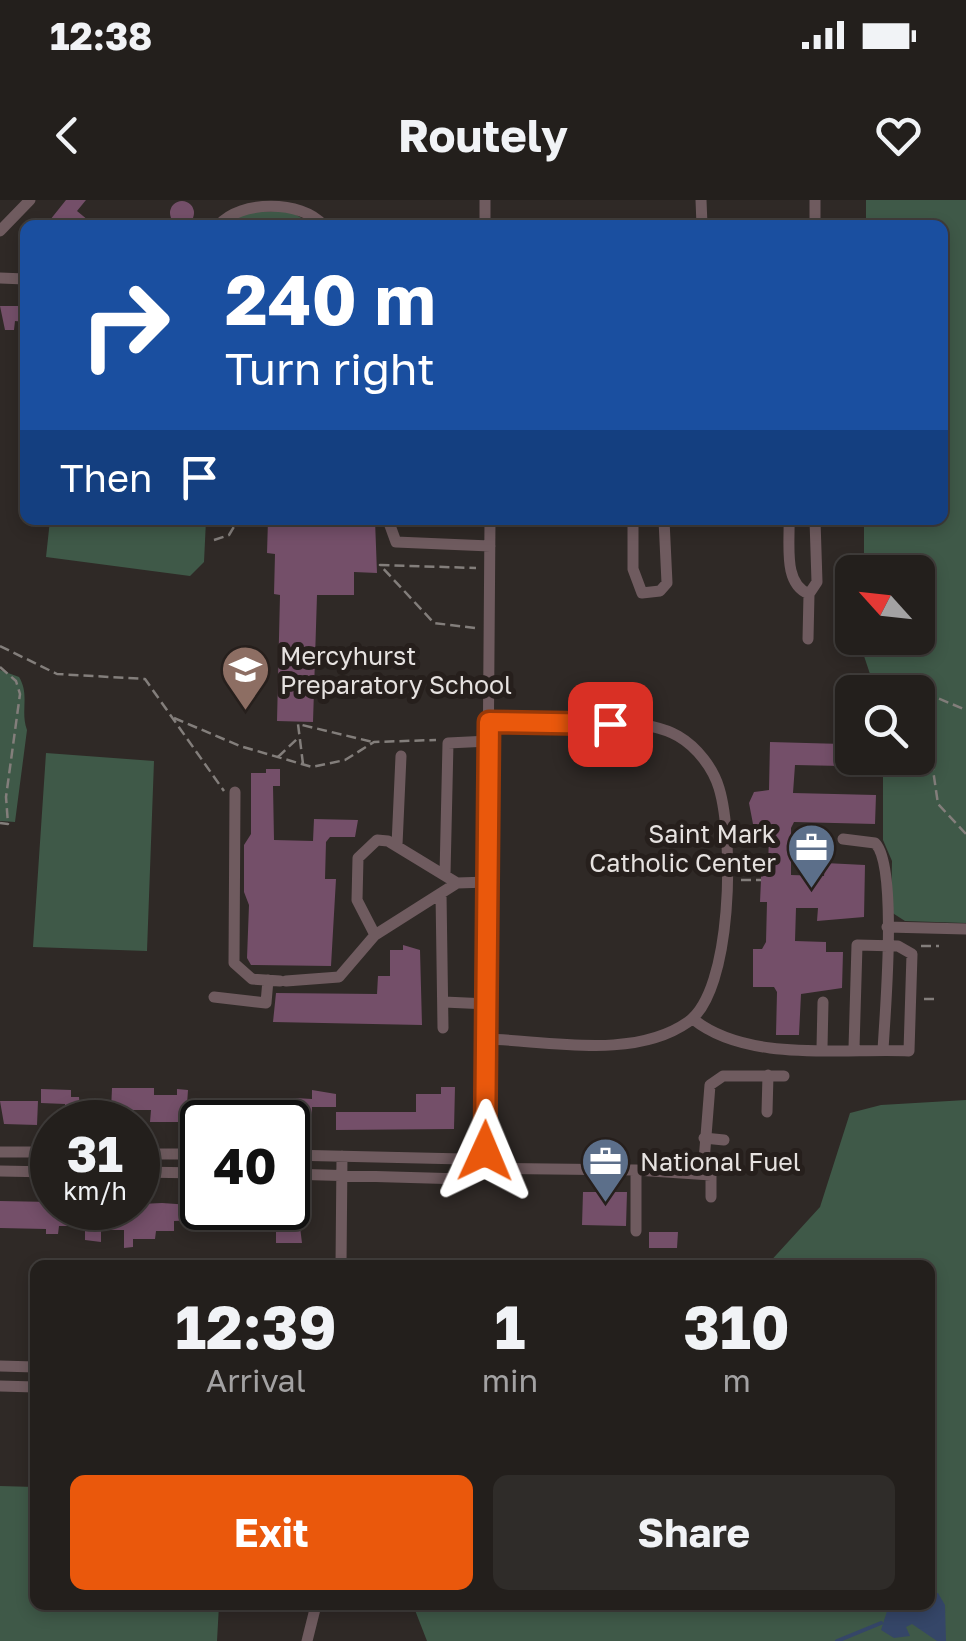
<!DOCTYPE html>
<style>
:root{--surface:#231f1c;--page:#2f2c29;--text:#f1f3f6;--muted:#a3a2a3;--line:#403d3b;--accent:#ea580c}
body{margin:0;font-family:"Golos Text",sans-serif;background:var(--page);color:var(--text);height:100vh;display:flex;flex-direction:column;font-size:38px;white-space:nowrap}
*{box-sizing:border-box;margin:0}
p{font-size:32px;color:var(--muted)}
.icon{flex:none;width:55px;height:55px;fill:none;stroke:currentColor;stroke-width:2;stroke-linecap:round;stroke-linejoin:round}
.map{position:relative;flex:1;overflow:hidden}
.drawer{position:absolute;left:30px;top:1060px;width:905px;height:350px;display:flex;flex-direction:column;background:var(--surface);border-radius:15px;box-shadow:0 5px 15px #0003,0 0 0 2px var(--line)}
.drawer>*{flex:none}
.banner{position:absolute;left:20px;top:20px;width:928px;height:305px;border-radius:15px;box-shadow:0 5px 15px #0003,0 0 0 2px var(--line);background:#1a4fa0;color:#fff;overflow:hidden}
.needle{width:65px;rotate:297deg}
.tools{position:absolute;left:835px;top:355px;display:grid;gap:20px}
.tools a{display:grid;place-items:center;width:100px;height:100px;border-radius:15px;background:var(--surface);box-shadow:0 5px 15px #0003,0 0 0 2px var(--line);font-size:50px}
.speed{position:absolute;left:30px;top:900px;display:flex;gap:20px;font-size:50px;font-weight:700;text-align:center}
.speed>*{display:grid;place-content:center;width:130px;height:130px;border-radius:50%;background:var(--surface);box-shadow:0 5px 15px #0003,0 0 0 2px var(--line);line-height:1}
.speed small{font-size:25px;font-weight:400}
.speed .limit{border:5px solid #111;border-radius:15px;background:#fff;color:#111}
.pin{position:absolute;display:grid;place-items:center;width:85px;height:85px;color:#fff;margin:-42px;border-radius:20px;box-shadow:0 5px 15px #0006}
.me{position:absolute;width:110px;margin:-55px;rotate:1deg;stroke-linejoin:round;filter:drop-shadow(0 0 8px #0008)}
.turn{display:flex;align-items:center;gap:35px;height:210px;padding:0 40px;font-size:45px}
.turn .icon{width:130px;height:130px;stroke-width:2.5}
.turn b{display:block;font-size:70px;line-height:85px}
.then{display:flex;align-items:center;height:95px;padding:0 40px;background:#0003;gap:20px;font-size:38px}
.eta{display:flex;justify-content:space-evenly;align-items:center;height:170px;text-align:center}
.eta b{font-size:60px;font-weight:700;line-height:70px}
.button{display:flex;gap:20px;margin-top:auto;padding:20px 40px}
.button a{flex:1;height:115px;border-radius:15px;background:var(--accent);color:#fff;font-size:40px;font-weight:700;line-height:115px;text-align:center}
.button a+a{background:var(--page);color:var(--text)}
.status{display:flex;justify-content:space-between;align-items:center;height:70px;padding:0 50px;background:var(--surface);direction:ltr}
.status svg{height:28px;fill:currentColor}
header{display:flex;justify-content:space-between;align-items:center;height:130px;padding:0 40px;background:var(--surface);font-size:45px;font-weight:700}
.map>svg:first-child{display:block}
.green{fill:#3f5948}
.water{fill:#354668}
.lines{fill:none;stroke-linecap:round;stroke-linejoin:round}
.stream{stroke:#354668;stroke-width:4}
.building{fill:#744f69}
.path{stroke:#837e7b;stroke-width:2.5;stroke-dasharray:10 5;stroke-linecap:butt}
.minor{stroke:#6f5b5f;stroke-width:11}
.route-casing{stroke:#983908;stroke-width:25}
.route{stroke:#ea580c;stroke-width:18}
.labels{text-anchor:middle;stroke-width:10;stroke-linejoin:round;paint-order:stroke}
.poi-label{font-size:25px;fill:#e6e2e0;stroke:#261f1c;text-anchor:start}
</style>
<div class="status"><b>12:38</b><svg viewBox="0 0 49 12"><path d="M0 12V9h3v3zM5 12V6h3v6zM10 12V3h3v9zM15 12V0h3v12zM26 1h20v11H26zM47 4h2v5h-2z"/></svg></div>
<header><svg class="icon" aria-label="back" viewBox="0 0 24 24"><path d="M15 5l-7 7 7 7"/></svg>Routely<svg class="icon" aria-label="heart" viewBox="0 0 24 24"><path d="M12 20l-8-8c-3-5 5-10 8-4 3-6 11-1 8 4z"/></svg></header>
<div class="map">
<svg width="966" height="1441" viewBox="0 0 966 1441">
<rect width="100%" height="100%" fill="#2f2926"/>
<path class="green" d="M866,0h100v723l-61,-2 -14,-9 1,-51 -9,-21v-82h35v-66h-42l-12,-36v-18h54v-66h-54v-52h78v-295h-76z
M278,11l13,1 23,13h-87l16,-12z
M50,320h156l-2,42 -14,14 -144,-19z
M0,470l19,7c11,18 1,34 8,53l-12,92 -15,-1z
M46,553l108,8 -7,190 -114,-4z
M966,900v541h-539l-14,-36h517v-340h-163l53,-58 30,-94 31,-8z
M0,1286l35,1v118h184l-2,36h-217z"/>
<path class="water" d="M930,1393h8l7,12 1,36h-9l-25,-17 -6,3 4,9 -16,2 -13,-8 8,-25h41z"/>
<g class="lines">
<path class="stream" d="M837,1441l44,-18"/>
</g>
<path class="building" d="M66,0h20l-9,11 17,14h-48z
M170 13a12 12 0 1 1 24 0a12 12 0 1 1-24 0Z
M0,106h25v16l-10,-1 -1,9h-9z
M268,320h107l2,53 -23,-1v23h-37l-4,127 -36,-1 3,-126 -6,-1 1,-40 -8,-1z
M770,542l73,2 -1,22 -47,-1 -2,28 83,2 -1,29 -81,-2 -3,6v47l33,1 1,-13 40,2 -1,52 -47,4 1,-13h-22l-1,33 31,1v10h17l-1,36 -41,6 -2,41h-23l1,-43 -3,-5h-21v-38h9l4,-7 1,-40h-7l1,-22v-4h7l1,-48 -16,-4 -4,-21 5,-11 15,-2z
M266,569h14v17h-7l1,54 39,1 1,-22 44,1 -3,17h-25l-4,5 -1,37h11l-5,87 -80,-1 -4,-7 2,-53 -5,-13v-47l7,-11v-61h15z
M403,745l17,5 2,75 -149,-3 3,-29 101,1 1,-18h12v-26h13z
M441,887h14l-1,42 -118,1v-18h80v-18h25z
M112,888h42v7h23v-6l11,1 -1,15 59,5v12h-96l1,-12h-40z
M41,889l30,1v7h8l2,23h-16v-16l-24,-1z
M312,890l24,4v13h-24v18l-24,-1v-18h6l1,-8 17,1z
M0,901h38l-1,24 -33,-1z
M583,992h44l-1,34 -44,-1z
M0,1001l52,1v6l110,-5 72,5v21h-17l1,-10 -44,2v10h-18l-1,8h-22v8l-9,1v-18h-23v12l-16,-2v-14h-26l-1,8h-12v-5l-46,-1z
M288,1003h9l5,40h-26v-17h6v-18z
M649,1032h29l-1,16h-28z"/>
<g class="lines">
<path class="path" d="M214,340l15,-5 9,-15
M475,428l-41,-5 -54,-58 96,3
M0,446l57,28 88,5 79,112
M0,467l16,14 4,13 -14,103 2,27 -8,-1
M912,492l4,-3 50,21
M918,512v11
M174,518l66,28 72,21 33,-7 29,-18 62,-2
M918,534l13,22 7,48 28,30
M278,557l20,-19
M303,564l-5,-40 75,18
M741,680h20
M921,746h18
M924,799h14"/>
<path class="minor" d="M701,0l1,25
M219,25c21,-25 83,-25 104,0
M485,25v-25
M815,25v-25
M0,31l30,-31
M0,78l25,1
M388,320l8,22 94,4
M633,320v49l9,24 18,-2 7,-8 -3,-63
M789,320c1,25 -6,64 20,74l8,-12 -2,-62
M808,439l1,-45
M235,592l-1,171 18,16 28,2
M843,639l32,4c23,22 10,170 8,207
M397,645l4,-89
M445,675l3,-132 41,-2
M457,683l-82,52 -18,-35 1,-42 19,-18 11,1 69,42 31,-1
M441,693l2,135
M887,727l79,2
M286,781l53,-4 36,-42
M214,797l52,6 2,-23
M444,802l44,2
M693,819c54,44 151,29 216,32l3,-97 -14,-8 -41,-1 -3,103
M487,839c62,2 147,21 201,-17 45,-31 46,-185 31,-234 -6,-20 -22,-41 -41,-52 -41,-24 -141,-13 -189,-14
M822,848l1,-46
M767,912l1,-37
M704,938l20,2
M0,952h52
M138,954h64
M288,955l176,4 12,9 160,2v61
M485,968l5,-648
M636,970l75,5v22
M0,971l52,1
M138,972l64,1
M288,974l175,5 13,-11
M703,974l7,-89 13,-9h61
M341,1065l1,-109
M0,1166l35,1
M0,1186l35,1
M307,1441l9,-36"/>
</g>
<g class="lines">
<defs>
<path id="route" d="M485,951l4,-429 121,2"/>
</defs>
<use href="#route" class="route-casing"/>
<use href="#route" class="route"/>
</g>
<defs>
<symbol id="school-pin" viewBox="-11 -11 22 30"><path d="M0 17L-7.5 6A9.5 9.5 0 1 1 7.5 6Z" fill="#8d6e63" stroke="#261f1c"/><path d="M0-5L7-2L0 1L-7-2ZM-4 1L0 2.5L4 1V4Q0 6-4 4Z" fill="#fff"/></symbol>
<symbol id="office-pin" viewBox="-11 -11 22 30"><path d="M0 17L-7.5 6A9.5 9.5 0 1 1 7.5 6Z" fill="#5c6f8a" stroke="#261f1c"/><path d="M-6-3h4V-5.5h4V-3h4V5H-6ZM-1-4.5V-3h2v-1.5ZM-6 0V1H6V0Z" fill="#fff"/></symbol>
</defs>
<g fill-rule="evenodd">
<use href="#school-pin" x="218" y="442" width="55" height="75"/>
<use href="#office-pin" x="784" y="620" width="55" height="75"/>
<use href="#office-pin" x="578" y="934" width="55" height="75"/>
</g>
<g class="labels">
<g class="poi-label">
<text x="280" y="465">Mercyhurst<tspan x="280" dy="29">Preparatory School</tspan></text>
<text x="776" y="643" text-anchor="end">Saint Mark<tspan x="776" dy="29">Catholic Center</tspan></text>
<text x="640" y="971">National Fuel</text>
</g>
</g>
</svg>
<div class="tools">
<a><svg class="needle" viewBox="-14 -14 28 28"><path d="M0-13l5 13h-10z" fill="#e53935"/><path d="M0 13l5-13h-10z" fill="#a3a2a3"/></svg></a>
<a><svg class="icon" aria-label="search" viewBox="0 0 24 24"><circle cx="10" cy="10" r="6"/><path d="M15 15l6 6"/></svg></a>
</div>
<div class="speed"><div>31<small>km/h</small></div><div class="limit">40</div></div>
<div class="pin" style="left:610px;top:524px;background:#d93025"><svg class="icon" aria-label="arrive" viewBox="0 0 24 24"><path d="M6 21V4h12l-3 4 3 4H6"/></svg></div>
<svg class="me" style="left:485px;top:951px" viewBox="-20 -20 40 40"><path d="M0-17L14 15 0 8-14 15z" fill="#ea580c" stroke="#fff" stroke-width="4"/></svg>
<div class="banner">
<div class="turn"><svg class="icon" aria-label="right" viewBox="0 0 24 24"><path d="M7 20v-9h11M14 6l5 5-5 5"/></svg><div><b>240 m</b>Turn right</div></div>
<div class="then">Then<svg class="icon" aria-label="arrive" viewBox="0 0 24 24"><path d="M6 21V4h12l-3 4 3 4H6"/></svg></div>
</div>
<section class="drawer">
<div class="eta">
<div><b>12:39</b><p>Arrival</p></div>
<div><b>1</b><p>min</p></div>
<div><b>310</b><p>m</p></div>
</div>
<div class="button"><a>Exit</a><a>Share</a></div>
</section>
</div>
